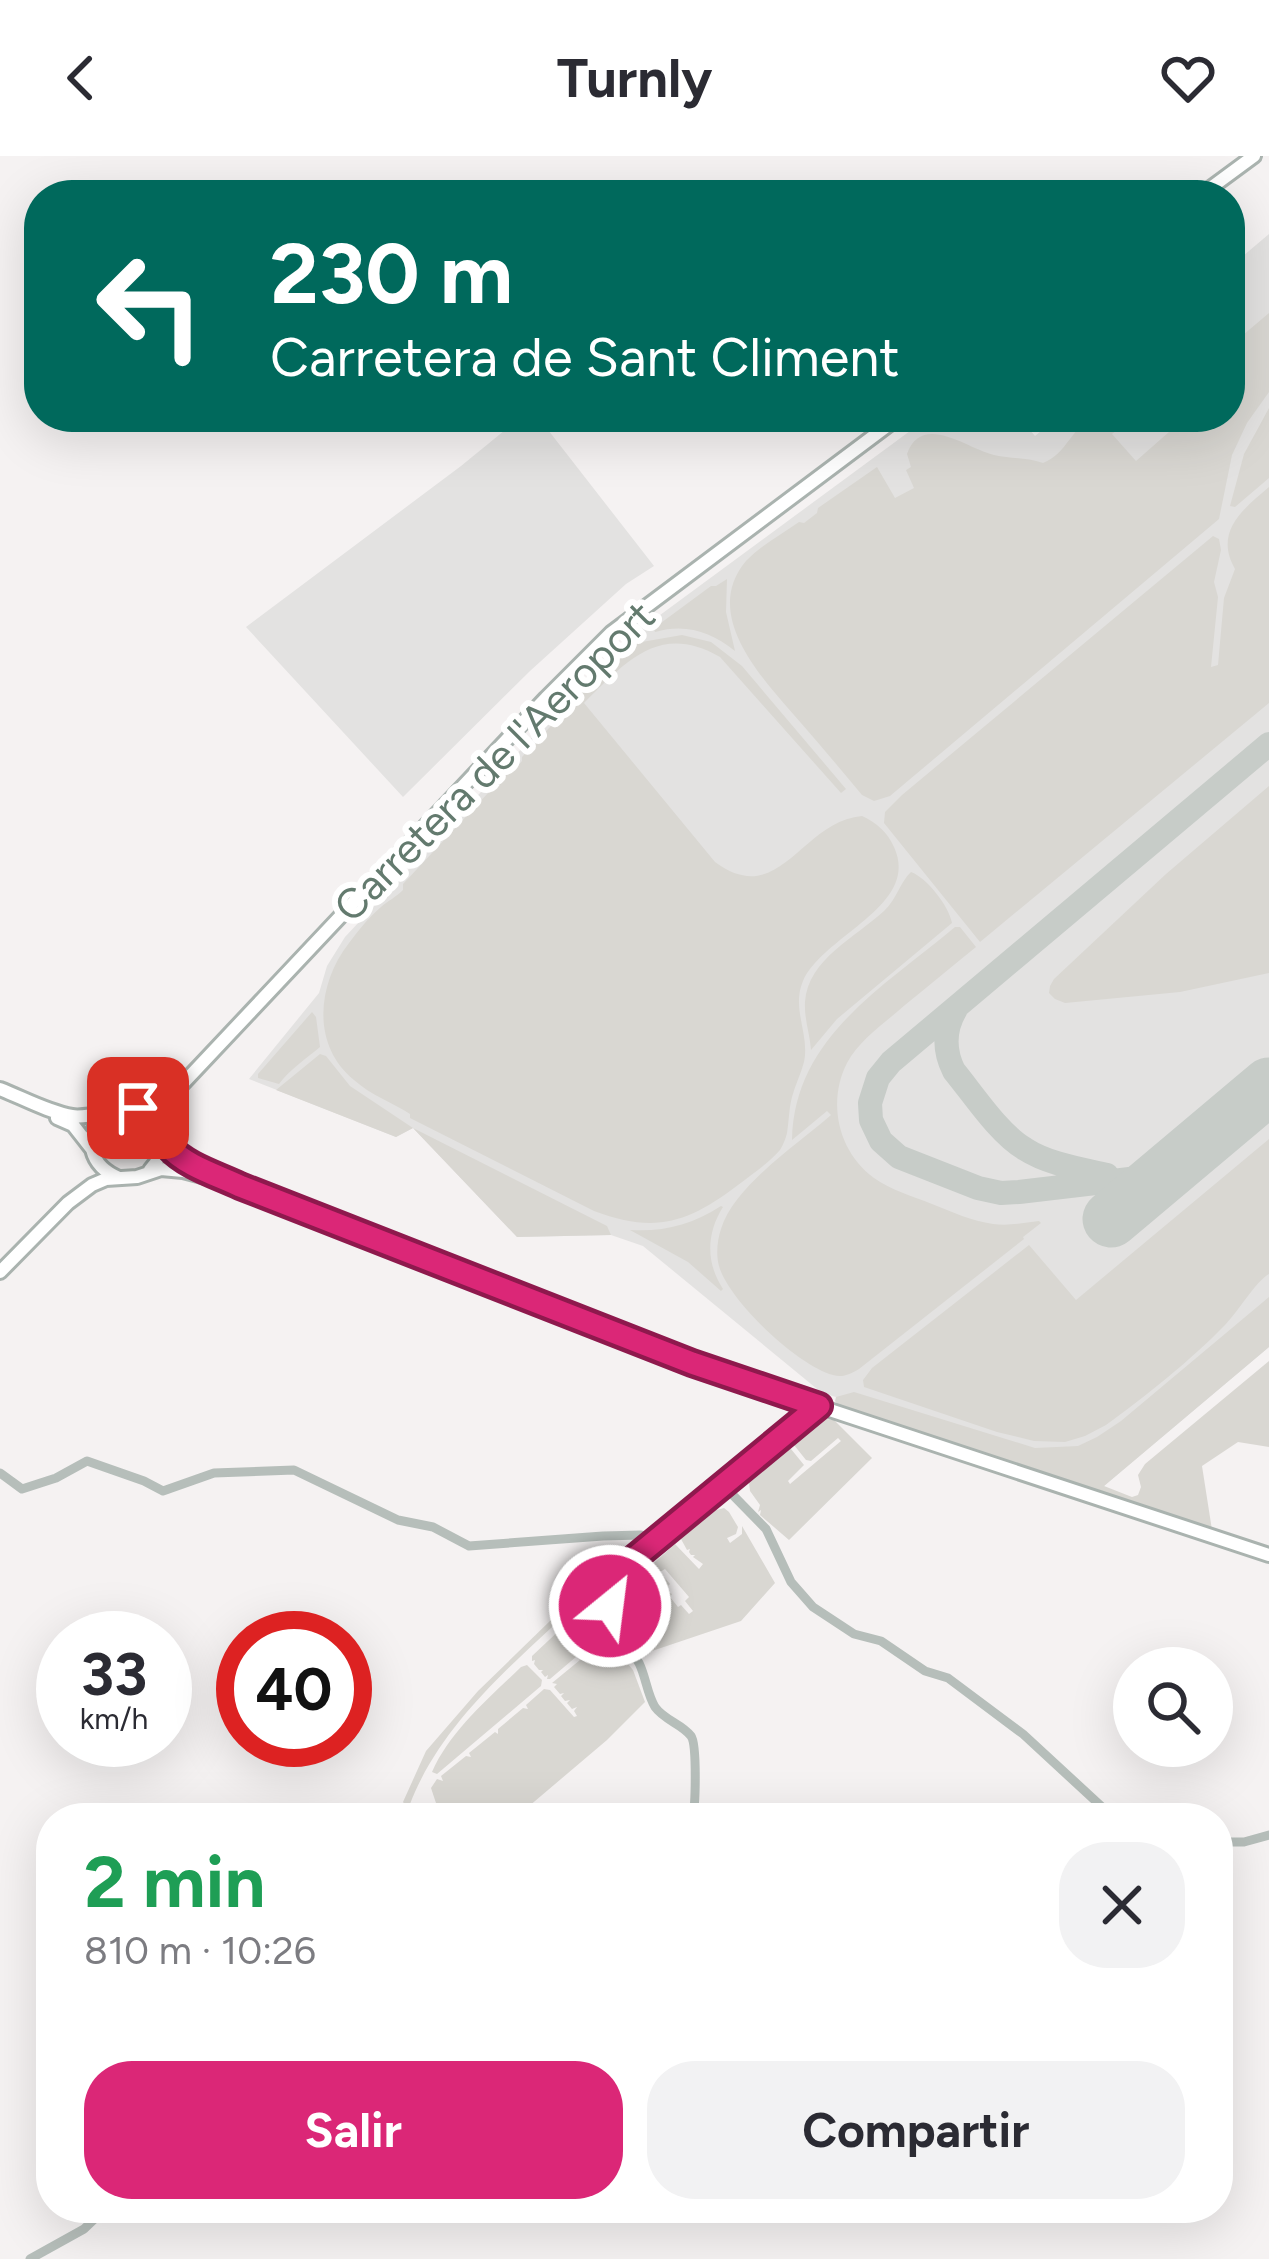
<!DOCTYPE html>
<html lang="es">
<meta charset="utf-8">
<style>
:root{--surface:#fff;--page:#f2f2f3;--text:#2b2b33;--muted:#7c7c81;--accent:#db2777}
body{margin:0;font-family:Figtree,sans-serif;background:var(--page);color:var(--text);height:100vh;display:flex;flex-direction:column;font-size:45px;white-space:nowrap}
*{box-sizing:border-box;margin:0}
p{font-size:39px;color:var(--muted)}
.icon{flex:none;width:66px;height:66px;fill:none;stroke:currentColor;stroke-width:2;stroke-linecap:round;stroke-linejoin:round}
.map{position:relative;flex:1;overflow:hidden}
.details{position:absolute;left:36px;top:1647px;width:1197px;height:420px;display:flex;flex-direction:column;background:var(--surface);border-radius:48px;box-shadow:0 12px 48px #0002}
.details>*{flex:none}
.guide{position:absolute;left:24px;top:24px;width:1221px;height:252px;border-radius:48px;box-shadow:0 12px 48px #0002;background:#00695c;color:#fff;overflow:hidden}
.buttons{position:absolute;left:1113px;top:1491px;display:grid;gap:24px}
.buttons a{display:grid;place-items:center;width:120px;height:120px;border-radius:50%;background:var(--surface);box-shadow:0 12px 48px #0002;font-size:60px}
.speed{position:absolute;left:36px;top:1455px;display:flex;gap:24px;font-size:60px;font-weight:700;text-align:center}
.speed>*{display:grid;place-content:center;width:156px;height:156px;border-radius:50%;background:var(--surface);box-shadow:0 12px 48px #0002;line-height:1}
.speed small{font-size:30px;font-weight:400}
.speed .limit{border:18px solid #d22;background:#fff;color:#111}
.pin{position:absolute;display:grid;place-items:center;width:102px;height:102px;color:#fff;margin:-51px;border-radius:24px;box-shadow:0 6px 18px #0006}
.me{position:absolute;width:132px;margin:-66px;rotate:29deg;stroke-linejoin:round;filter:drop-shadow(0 0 9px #0008)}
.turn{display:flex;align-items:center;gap:42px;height:252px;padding:0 48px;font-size:54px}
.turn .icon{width:156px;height:156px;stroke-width:2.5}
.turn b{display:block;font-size:84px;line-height:102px}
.round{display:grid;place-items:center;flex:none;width:126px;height:126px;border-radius:48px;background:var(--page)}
.overview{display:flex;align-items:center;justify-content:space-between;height:204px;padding:0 48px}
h1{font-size:72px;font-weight:700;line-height:90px;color:#1e9e55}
.primary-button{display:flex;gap:24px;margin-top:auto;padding:24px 48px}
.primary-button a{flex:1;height:138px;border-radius:48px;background:var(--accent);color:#fff;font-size:48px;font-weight:700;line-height:138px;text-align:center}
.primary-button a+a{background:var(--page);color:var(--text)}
header{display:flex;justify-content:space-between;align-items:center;height:156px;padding:0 48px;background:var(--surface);font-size:54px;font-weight:700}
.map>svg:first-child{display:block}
.built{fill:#e3e2e1}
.green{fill:#d9d7d2}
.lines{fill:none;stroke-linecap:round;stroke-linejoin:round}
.taxiway{stroke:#c7ccc8;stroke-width:24}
.runway{stroke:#c7ccc8;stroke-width:57}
.major-casing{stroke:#aab3af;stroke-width:18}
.minor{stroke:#b6beba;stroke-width:9}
.major{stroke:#fff;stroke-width:12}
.route-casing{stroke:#8e194d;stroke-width:30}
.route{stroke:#db2777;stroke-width:21}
.labels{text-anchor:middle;stroke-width:12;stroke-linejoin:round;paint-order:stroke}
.street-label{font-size:42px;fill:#637a6e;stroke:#fff}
</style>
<header><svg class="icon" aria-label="back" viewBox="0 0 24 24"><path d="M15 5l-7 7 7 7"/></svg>Turnly<svg class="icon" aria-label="heart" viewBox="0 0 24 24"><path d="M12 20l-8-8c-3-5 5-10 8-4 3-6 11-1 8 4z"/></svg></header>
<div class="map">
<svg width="1269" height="2103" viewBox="0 0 1269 2103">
<rect width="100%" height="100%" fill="#f5f2f2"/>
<path class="built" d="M1269,78v1113l-165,139 -256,-79 -12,-10 -14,-4 -179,-147 -32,-11 -94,2 -104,-109 -17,9 -147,-58 70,-86 8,-27 18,-29 256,-273 36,-32 292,-215h90l16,19 23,-19h172v-150z
M521,261h17l116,149 -28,18 -96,87 -127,126 -157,-170 215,-161z"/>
<path class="green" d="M1269,157v79l-22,31 -15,32 -13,64 -329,277 -16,5 -12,-6c-20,-24 -40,-48 -61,-72 -34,-40 -102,-106 -55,-162 14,-15 36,-27 53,-39l5,1 13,-10 1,-5 59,-41 18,31 19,-10 -8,-18 5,-3 -4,-13c15,-42 59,-6 87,1 17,4 33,2 49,8 24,-9 28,-36 51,-45 10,-4 28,-1 39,-1l-21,17 24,27 50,-44 7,3 1,-3h36v-71z
M1269,252v70l-34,29 -5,-1 14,-52z
M1269,331v216l-289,239 -96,-119 1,-11 17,-17 311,-259 6,3 2,11 -7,32 4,15 -7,70 7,-2 6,-67 11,-29c-21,-37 7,-59 34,-82z
M727,423l-1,33 9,39c-24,-19 -49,-28 -80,-19l-1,-4 57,-42h5z
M682,479l29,7 31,24 104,123 -5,4 -121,-136c-61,-35 -94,5 -136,46l131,159c65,48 86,-41 147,-46 14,6 26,17 32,31 27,59 -71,88 -91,134 -12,28 7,53 1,81 -3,12 -9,23 -12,35 -3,11 -3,24 -5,36 -1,5 -4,12 -7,17 -11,13 -29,25 -42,35 -50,38 -83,49 -144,26l-184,-93v-4c-18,-12 -38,-18 -56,-34 -43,-35 -37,-96 -5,-137 9,-12 20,-26 32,-36 7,-6 15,-10 22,-17v-6l100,-107 9,-5 10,-11v-4l82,-88 17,-11v-4l15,-11z
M1269,630v187l-89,19 -115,11 -10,-4 -6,-6 1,-7 4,-7 112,-105z
M911,716c16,6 38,34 41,51l-115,96 -26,31c-1,-16 -7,-31 -6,-48 3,-43 51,-65 79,-91 13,-12 16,-29 27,-39z
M955,771h5l16,20c-24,19 -47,39 -71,58 -20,18 -45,34 -58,58 -20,39 -9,89 27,115 17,12 38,18 58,26 20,8 40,17 61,20 16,2 31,-1 46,-3l2,2 -18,14 1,2 -165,130c-9,5 -16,9 -26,6 -35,-9 -104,-74 -114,-109 -3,-11 -2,-25 2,-37 13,-43 77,-85 110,-114l-4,-4 -35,29c2,-103 92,-153 163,-213z
M312,856l4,5 4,30c-13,11 -32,24 -41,37l-21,-6v-4z
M320,898l6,2 24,30 63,42 194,98 4,9 -94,2 -104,-109 -17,9 -120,-47z
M1269,983v135c-13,7 -31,38 -44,51 -34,35 -79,71 -119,100l-21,11 -20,6 -31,-1 -37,-9 -133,-45 -1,-7 9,-12 157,-123 47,55z
M721,1050l2,1c-17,27 -17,56 0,82l-2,2 -33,-29 -58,-32c34,2 61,-5 91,-24z
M1269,1141v50l-165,139 28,11 6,-2 3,-8 -3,-12 7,-11 124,-103v86l-31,-5 -36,24 10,64 -372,-122 -5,-7 1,-4 18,-5 181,56 43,-2 19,-9 24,-16z
M817,1262l17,2 38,38 -83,82 -29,-25 1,-5 -3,2 2,-7 -10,-14 -1,-8 4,-7 34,-27h4l13,16 -16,16 2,3 51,-43 -3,-3 -27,23 -5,-1 -16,-20z
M724,1352l5,4 9,15 -2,7 -9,4 3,5 12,-9v-8l33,57 -34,38 -92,31 -23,-10 -5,-18 5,-2 -3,-23 13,-20h8l28,15 -2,3 8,10 3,-2 8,9 4,-3 -8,-10 4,-4 -24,-28 -5,3 10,12 -2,2 -23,-15 30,-27 24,25 4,-5 -10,-7 2,-2h-4l-2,-3 1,-3 -3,1 -6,-11 32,-28z
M587,1429l5,5c-67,64 -148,126 -182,214l9,12 12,-2 6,-8 -6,-18 6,-9 6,2 -2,-5 25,-20 5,1 -2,-4 26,-21 3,2v-5l25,-21 5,1 -2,-4 18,-16 6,1 24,27 3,-1 -3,-5 3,-4 -5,2 -5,-6 3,-3 -5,1 -4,-5 3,-3 -4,1 -6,-7 3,-3 -5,-1 28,-23 5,1 -2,-3 25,-21 5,1 4,13 16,19 12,32 -38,38 -92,78h-101l-11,-16 23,-51 52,-60z
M597,1439l13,33 -60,51h-3l1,-4 -3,2 -4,-5 2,-2h-4l-5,-6 1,-4 -3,1v-5z
M527,1509l15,15 -1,6 -104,88 -5,-2c18,-41 57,-74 89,-105z"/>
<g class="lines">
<path class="taxiway" d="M956,853c-12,20 -13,40 -2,62 19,23 45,63 71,78 23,15 56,20 82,26
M1175,1009l-37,13 -119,14 -18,1 -23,-5 -79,-31 -18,-16 -10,-21 -1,-17 8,-25 13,-16 378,-318"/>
<path class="runway" d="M1111,1063l158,-133"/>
<defs>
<path id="major" d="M1201,39l53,-39
M0,933c23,9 48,23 72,27 30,5 79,-31 90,19 3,14 -3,25 -12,35
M138,953l36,-16 372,-395 65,-65 288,-216
M104,958c-22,24 -14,52 15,64
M57,962l16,7 18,23
M163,982l15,17 33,18
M0,1116l68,-69 24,-18 14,-6 31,-2 24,-8 22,2 57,15 101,37 401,158 527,174"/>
</defs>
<use href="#major" class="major-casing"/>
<path class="minor" d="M0,1317l22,16 34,-11 31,-17 57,20 19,10 51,-18 80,-3 104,50 35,7 36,19 134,-10 38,-1 16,4
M723,1329l43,44 25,53 22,25 41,27 27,7 44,30 23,7 75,56 91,84
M692,1662c4,-9 5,-74 -1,-82 -9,-12 -27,-16 -36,-29 -8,-13 -9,-30 -16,-44 -5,-9 -14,-11 -19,-19 -16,-26 -10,-56 6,-79l193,-159
M1218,1686h26l25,-7
M30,2103l54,-30 22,-21"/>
<use href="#major" class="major"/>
</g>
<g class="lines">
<defs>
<path id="route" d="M138,952c22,12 17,23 31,39 17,19 48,28 71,39l452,177 127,43 -193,159 -15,29 -1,12"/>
</defs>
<use href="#route" class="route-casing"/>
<use href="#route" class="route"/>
</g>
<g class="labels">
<g class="street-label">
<text transform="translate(494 605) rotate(-45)" y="15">Carretera de l'Aeroport</text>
</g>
</g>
</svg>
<div class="buttons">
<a><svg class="icon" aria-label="search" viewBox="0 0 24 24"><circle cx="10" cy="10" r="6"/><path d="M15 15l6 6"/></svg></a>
</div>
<div class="speed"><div>33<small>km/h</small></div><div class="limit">40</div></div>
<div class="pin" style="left:138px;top:952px;background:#d93025"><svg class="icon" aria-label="arrive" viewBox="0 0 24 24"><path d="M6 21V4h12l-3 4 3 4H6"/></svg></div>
<svg class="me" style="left:610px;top:1450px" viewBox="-20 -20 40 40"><circle r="17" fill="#db2777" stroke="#fff" stroke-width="3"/><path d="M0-11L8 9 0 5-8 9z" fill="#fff"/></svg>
<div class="guide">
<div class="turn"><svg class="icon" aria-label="left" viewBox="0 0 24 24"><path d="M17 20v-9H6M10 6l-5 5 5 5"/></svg><div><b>230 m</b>Carretera de Sant Climent</div></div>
</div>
<section class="details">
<div class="overview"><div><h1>2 min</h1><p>810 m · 10:26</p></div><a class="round"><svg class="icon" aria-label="close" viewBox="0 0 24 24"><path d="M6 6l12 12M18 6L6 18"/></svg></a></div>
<div class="primary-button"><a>Salir</a><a>Compartir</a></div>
</section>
</div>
